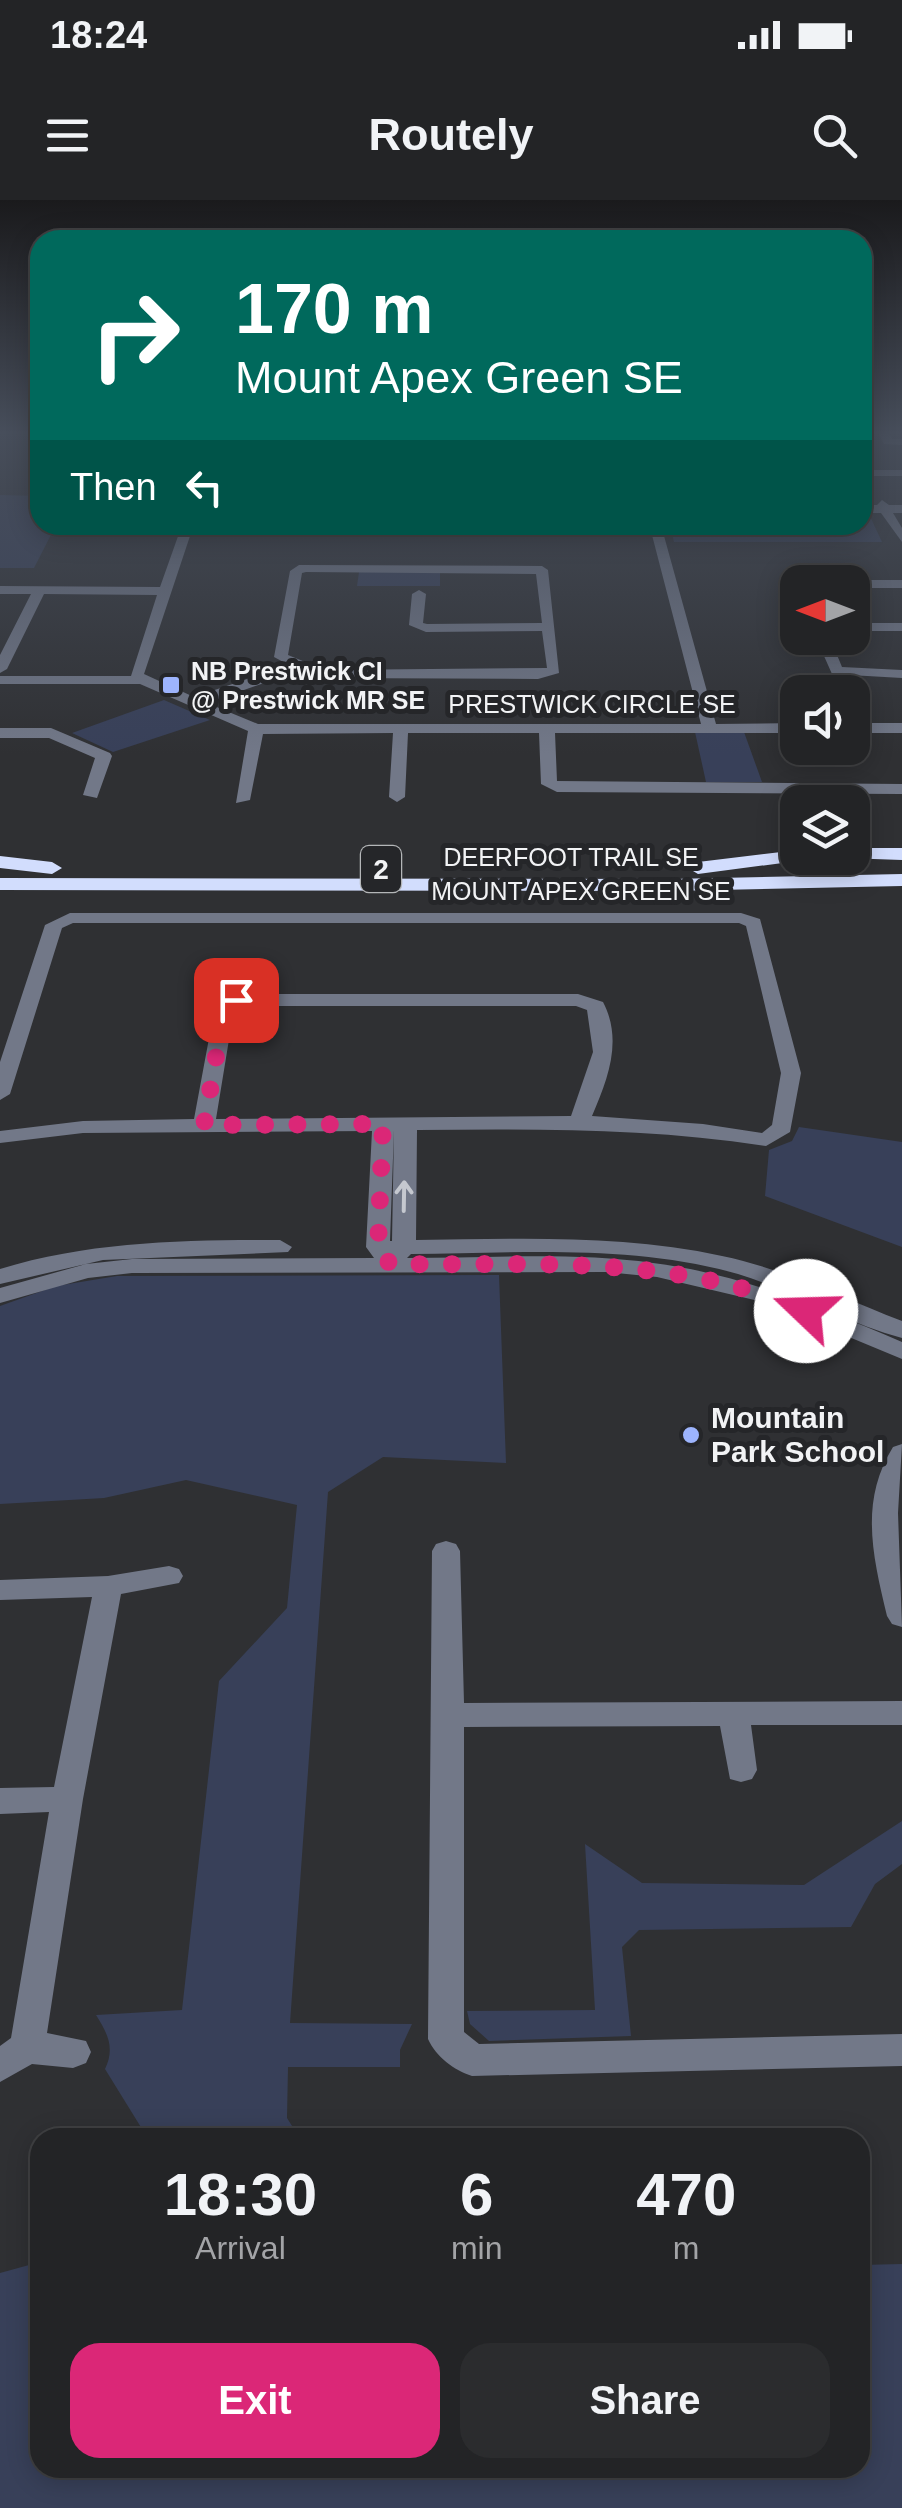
<!DOCTYPE html>
<style>
:root{--surface:#232426;--page:#2b2c2e;--text:#f1f3f6;--muted:#a3a4a7;--line:#404143;--accent:#db2777}
body{margin:0;font-family:Arial,sans-serif;background:var(--page);color:var(--text);height:100vh;display:flex;flex-direction:column;font-size:38px;white-space:nowrap}
*{box-sizing:border-box;margin:0}
p{font-size:32px;color:var(--muted)}
.icon{flex:none;width:55px;height:55px;fill:none;stroke:currentColor;stroke-width:2;stroke-linecap:round;stroke-linejoin:round}
.map{position:relative;flex:1;overflow:hidden}
.sheet{position:absolute;left:30px;top:1928px;width:840px;height:350px;display:flex;flex-direction:column;background:var(--surface);border-radius:30px;box-shadow:0 5px 25px #0003,0 0 0 2px var(--line)}
.sheet>*{flex:none}
.hud{position:absolute;left:30px;top:30px;width:842px;height:305px;border-radius:30px;box-shadow:0 5px 25px #0003,0 0 0 2px var(--line);background:#00695c;color:#fff;overflow:hidden}
.needle{width:65px;rotate:270deg}
.tools{position:absolute;left:780px;top:365px;display:grid;gap:20px}
.tools a{display:grid;place-items:center;width:90px;height:90px;border-radius:20px;background:var(--surface);box-shadow:0 5px 25px #0003,0 0 0 2px var(--line);font-size:50px}
.pin{position:absolute;display:grid;place-items:center;width:85px;height:85px;color:#fff;margin:-42px;border-radius:20px;box-shadow:0 5px 15px #0006}
.me{position:absolute;width:110px;margin:-55px;rotate:291deg;stroke-linejoin:round;filter:drop-shadow(0 0 8px #0008)}
.turn{display:flex;align-items:center;gap:35px;height:210px;padding:0 40px;font-size:45px}
.turn .icon{width:130px;height:130px;stroke-width:2.5}
.turn b{display:block;font-size:70px;line-height:85px}
.then{display:flex;align-items:center;height:95px;padding:0 40px;background:#0003;gap:20px;font-size:38px}
.eta{display:flex;justify-content:space-evenly;align-items:center;height:170px;text-align:center}
.eta b{font-size:60px;font-weight:800;line-height:70px}
.primary-button{display:flex;gap:20px;margin-top:auto;padding:20px 40px}
.primary-button a{flex:1;height:115px;border-radius:30px;background:var(--accent);color:#fff;font-size:40px;font-weight:800;line-height:115px;text-align:center}
.primary-button a+a{background:var(--page);color:var(--text)}
.status{display:flex;justify-content:space-between;align-items:center;height:70px;padding:0 50px;background:var(--surface);direction:ltr}
.status svg{height:28px;fill:currentColor}
header{display:flex;justify-content:space-between;align-items:center;height:130px;padding:0 40px;background:var(--surface);font-size:45px;font-weight:800}
.map>svg:first-child{display:block}
.green{fill:#384059}
.lines{fill:none;stroke-linecap:round;stroke-linejoin:round}
.minor{fill:#727888;fill-rule:evenodd}
.highway{fill:#d2ddfd;fill-rule:evenodd}
.oneway{stroke:#c5c8cf}
.route{stroke:#db2777;stroke-width:18;stroke-dasharray:0 32.4}
.poi-dot{fill:#9db4fd;stroke:#252629;stroke-width:4}
.labels{text-anchor:middle;stroke-width:10;stroke-linejoin:round;paint-order:stroke}
.far-poi-label{font-size:25px;font-weight:bold;fill:#f2f3f5;stroke:#252629;text-anchor:start}
.far-street-label{font-size:25px;fill:#f2f3f5;stroke:#252629}
.shield{fill:#252629;stroke:#b4b6b8;stroke-width:2.5}
.shield-label{font-size:28px;font-weight:bold;fill:#f2f3f5}
.poi-label{font-size:30px;font-weight:bold;fill:#f2f3f5;stroke:#252629;text-anchor:start}
</style>
<div class="status"><b>18:24</b><svg viewBox="0 0 49 12"><path d="M0 12V9h3v3zM5 12V6h3v6zM10 12V3h3v9zM15 12V0h3v12zM26 1h20v11H26zM47 4h2v5h-2z"/></svg></div>
<header><svg class="icon" aria-label="menu" viewBox="0 0 24 24"><path d="M4 6h16M4 12h16M4 18h16"/></svg>Routely<svg class="icon" aria-label="search" viewBox="0 0 24 24"><circle cx="10" cy="10" r="6"/><path d="M15 15l6 6"/></svg></header>
<div class="map">
<svg width="902" height="2308" viewBox="0 0 902 2308">
<rect width="100%" height="100%" fill="#2f3033"/>
<path class="green" d="M0,295l40,1v29h16l-22,43h-34z
M863,312h5l14,30h-208l-4,-17h192z
M440,370v16h-83l2,-14z
M164,500l46,20 -97,32 -41,-19z
M695,532h49l18,50h-56z
M799,927l103,15v105l-137,-51 4,-46 23,-9z
M499,1075l7,188 -123,-6 -55,35 -38,531 122,1 -12,26v17h-112l-1,51 12,19h-152l-42,-68c10,-21 3,-35 -9,-54l86,-5 37,-329 68,-73 10,-103 -111,-25 -82,18 -104,6v-198l56,-20 61,-10z
M902,1621v43l-27,20 -24,43 -212,3 -17,17 9,89 -142,5 -19,-17 -3,-13 128,-1 -10,-166 57,39 162,2z
M40,2062v206h820v-203l42,-1v244h-902v-235z"/>
<g class="lines">
<path class="minor" d="M877,231h10l5,8h10v6l-18,-1z
M862,270h40v6h-40z
M882,300l7,5h13v8h-9l9,15v14l-21,-29h-19v-8h15z
M182,325h12l-1,3 468,-3 55,199 82,-1v10h-243l2,48 345,3v10l-345,-2 -16,-8 -2,-51h-131l-3,64 -8,5 -8,-5 4,-64 -130,1 -13,66 -14,3 12,-72 -108,-47h-140v-8h131l26,-81 -113,-1 -37,75 -7,4v-18l31,-61h-31v-8l160,1zM652,335l49,189h-443l-51,-21 94,-33 22,8 215,1 21,-6 -11,-103 -6,-4 -243,-1 -9,6 -16,86 15,8 -95,32 -50,-23 46,-138zM306,372l230,2 6,49 -115,1 -4,-1 3,-29 -7,-4 -7,4 -3,31 17,7 116,-1 5,37 -222,2 -37,-15 14,-82z
M852,380h50v8h-50v-6h-5z
M852,423h50v8h-50z
M816,438h14l12,29 60,3v8l-70,-4z
M852,523h50v10h-50z
M0,528h51l59,25 2,3 -15,42 -14,-3 12,-37 -46,-20h-49z
M70,713h671l19,6 41,154 -11,59 -24,14c-116,-18 -232,-17 -349,-16l-1,110c102,-1 205,-6 306,16 63,13 120,42 180,65v17c-56,-15 -108,-47 -164,-64 -105,-30 -220,-21 -327,-20l-4,4c81,0 166,-6 246,5 88,11 168,45 249,79v17l-135,-56 -110,-26 -51,-5 -474,1 -44,5 -88,25v-15l86,-24 46,-5 242,-1 -8,-11 6,-116 -289,2 -83,10v-12l83,-10 111,-2 21,-113 21,-12h342l25,8c20,38 5,77 -11,114l111,8 59,9 10,-8 9,-52 -35,-147 -7,-3h-666l-11,5 -52,166 -10,6v-38l45,-137zM240,806h336l11,4 6,42 -22,64 -355,3 18,-110zM394,930l-2,111h-2z
M280,1040l12,7 -4,5 -185,8 -103,24v-15c92,-28 185,-29 280,-29z
M902,1244l-4,69 4,114 -10,-3 -5,-8c-14,-59 -28,-114 6,-169z
M446,1341l10,3 4,7 4,152 438,-2v24h-151l6,45 -5,9 -11,3 -11,-3 -10,-53 -256,1v305l15,12 423,-10v32l-430,10c-18,-6 -36,-19 -44,-37l4,-488 4,-7z
M169,1366l10,3 4,7 -4,7 -58,11 -38,205 -36,234 39,8 5,11 -5,11 -13,5 -41,-4 -32,18v-36l11,-8 38,-226 -49,2v-26l54,-1 38,-190 -92,3v-20l108,-4z"/>
<path class="highway" d="M852,648h50v12l-57,-2h7z
M798,650v8h9l-2,2 -107,14 -10,-6 10,-6z
M0,656l52,6 10,6 -10,6 -52,-6z
M902,674v12l-231,5 -671,-1v-12l671,1z"/>
</g>
<defs><path id="oneway-shaft" d="M-6 0H5M1.5-3L5.5 0L1.5 3" fill="none" stroke-width="1.6" stroke-linecap="round" stroke-linejoin="round" transform="scale(2.5)"/></defs>
<use class="oneway" href="#oneway-shaft" transform="translate(404 996) rotate(-89)"/>
<linearGradient id="sky" x2="0" y2="1"><stop stop-color="#1a1a1c"/><stop offset="0.42" stop-color="#474e5b"/><stop offset="1" stop-color="#474e5b" stop-opacity="0"/></linearGradient>
<rect width="902" height="554" fill="url(#sky)"/>
<g class="lines">
<path class="route" d="M236,800l-11,6 -21,119 179,-1 -5,123 12,17c140,2 285,-11 416,47"/>
</g>
<g class="poi-dot">
<rect x="161" y="475" width="20" height="20" rx="5"/>
<circle cx="691" cy="1235" r="10"/>
</g>
<g class="labels">
<g class="far-poi-label">
<text x="191" y="480">NB Prestwick CI<tspan x="191" dy="29">@ Prestwick MR SE</tspan></text>
</g>
<g class="far-street-label">
<text x="592" y="513">PRESTWICK CIRCLE SE</text>
<text x="571" y="666">DEERFOOT TRAIL SE</text>
<text x="581" y="700">MOUNT APEX GREEN SE</text>
</g>
<rect class="shield" x="361" y="646" width="40" height="46" rx="8"/>
<g class="shield-label">
<text x="381" y="679">2</text>
</g>
<g class="poi-label">
<text x="711" y="1228">Mountain<tspan x="711" dy="34">Park School</tspan></text>
</g>
</g>
</svg>
<div class="tools">
<a><svg class="needle" viewBox="-14 -14 28 28"><path d="M0-13l5 13h-10z" fill="#e53935"/><path d="M0 13l5-13h-10z" fill="#a3a4a7"/></svg></a>
<a><svg class="icon" aria-label="sound" viewBox="0 0 24 24"><path d="M4 9h4l5-4v14l-5-4H4zM17 9q2 3 0 6"/></svg></a>
<a><svg class="icon" aria-label="layers" viewBox="0 0 24 24"><path d="M12 4l9 5-9 5-9-5zM3 14l9 5 9-5"/></svg></a>
</div>
<div class="pin" style="left:236px;top:800px;background:#d93025"><svg class="icon" aria-label="arrive" viewBox="0 0 24 24"><path d="M6 21V4h12l-3 4 3 4H6"/></svg></div>
<svg class="me" style="left:806px;top:1111px" viewBox="-20 -20 40 40"><circle r="19" fill="#fff"/><path d="M0-13L10 11 0 6-10 11z" fill="#db2777"/></svg>
<div class="hud">
<div class="turn"><svg class="icon" aria-label="right" viewBox="0 0 24 24"><path d="M7 20v-9h11M14 6l5 5-5 5"/></svg><div><b>170 m</b>Mount Apex Green SE</div></div>
<div class="then">Then<svg class="icon" aria-label="left" viewBox="0 0 24 24"><path d="M17 20v-9H6M10 6l-5 5 5 5"/></svg></div>
</div>
<section class="sheet">
<div class="eta">
<div><b>18:30</b><p>Arrival</p></div>
<div><b>6</b><p>min</p></div>
<div><b>470</b><p>m</p></div>
</div>
<div class="primary-button"><a>Exit</a><a>Share</a></div>
</section>
</div>
